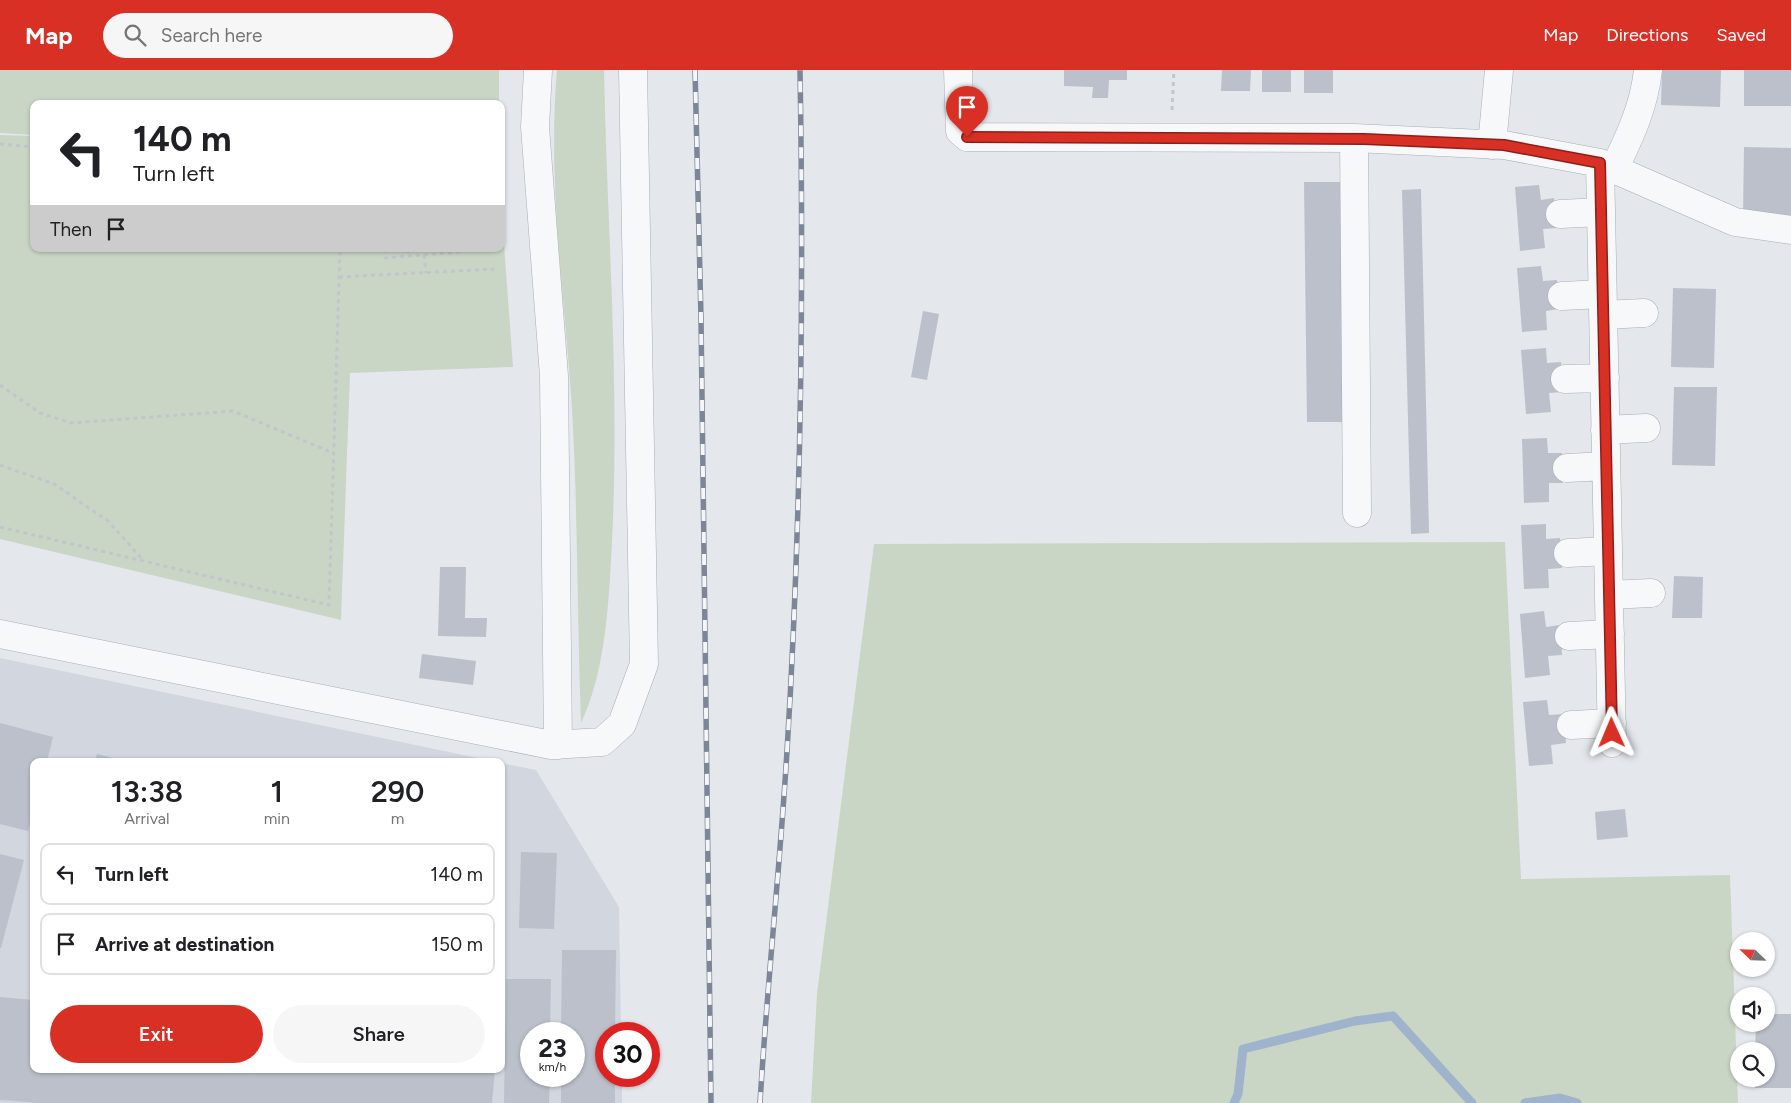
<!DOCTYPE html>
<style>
:root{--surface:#fff;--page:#f6f6f6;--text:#202124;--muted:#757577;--line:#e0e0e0;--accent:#d93025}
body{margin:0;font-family:Figtree,sans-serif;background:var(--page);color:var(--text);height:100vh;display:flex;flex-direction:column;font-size:19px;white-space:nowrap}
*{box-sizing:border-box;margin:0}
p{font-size:16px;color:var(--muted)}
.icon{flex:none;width:28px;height:28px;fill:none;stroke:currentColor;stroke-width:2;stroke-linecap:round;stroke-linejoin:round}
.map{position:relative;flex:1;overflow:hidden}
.drawer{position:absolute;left:30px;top:688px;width:475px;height:315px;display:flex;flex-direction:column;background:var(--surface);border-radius:10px;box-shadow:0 1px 4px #0004}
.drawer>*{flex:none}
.banner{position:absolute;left:30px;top:30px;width:475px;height:152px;border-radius:10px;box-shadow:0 1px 4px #0004;background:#fff;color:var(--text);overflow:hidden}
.needle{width:32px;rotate:293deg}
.fabs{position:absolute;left:1730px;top:862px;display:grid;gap:10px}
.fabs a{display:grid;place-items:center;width:45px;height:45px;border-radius:50%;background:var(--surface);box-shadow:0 1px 4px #0004;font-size:25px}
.speed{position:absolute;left:520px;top:952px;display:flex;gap:10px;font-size:25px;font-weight:700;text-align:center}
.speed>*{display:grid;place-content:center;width:65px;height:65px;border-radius:50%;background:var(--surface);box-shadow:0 1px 4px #0004;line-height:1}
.speed small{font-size:12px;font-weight:400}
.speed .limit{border:8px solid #d22;background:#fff;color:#111}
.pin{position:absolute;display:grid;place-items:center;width:42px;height:42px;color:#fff;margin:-51px -21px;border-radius:50% 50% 50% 0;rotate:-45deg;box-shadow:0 0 5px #0007}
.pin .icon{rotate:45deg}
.me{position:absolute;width:55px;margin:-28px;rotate:359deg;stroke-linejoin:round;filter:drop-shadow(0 0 4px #0008)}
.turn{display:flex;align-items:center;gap:18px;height:105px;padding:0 20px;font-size:22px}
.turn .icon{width:65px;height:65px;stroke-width:2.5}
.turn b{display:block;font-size:35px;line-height:42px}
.then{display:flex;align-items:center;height:48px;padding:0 20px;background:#0003;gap:10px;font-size:19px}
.eta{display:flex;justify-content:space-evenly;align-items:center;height:85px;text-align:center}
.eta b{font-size:30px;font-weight:600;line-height:35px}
.primary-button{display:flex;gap:10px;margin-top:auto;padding:10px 20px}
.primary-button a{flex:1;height:58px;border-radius:30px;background:var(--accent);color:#fff;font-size:20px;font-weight:600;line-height:58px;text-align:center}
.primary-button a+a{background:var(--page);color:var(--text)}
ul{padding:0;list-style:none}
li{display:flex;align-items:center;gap:15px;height:62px;margin:0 10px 8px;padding:0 10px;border:2px solid var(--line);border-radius:10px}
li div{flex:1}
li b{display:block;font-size:19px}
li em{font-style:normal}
header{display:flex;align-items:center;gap:30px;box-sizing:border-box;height:70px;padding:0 25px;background:var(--accent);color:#fff}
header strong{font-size:24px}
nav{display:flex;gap:28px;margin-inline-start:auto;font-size:18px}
.search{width:350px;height:45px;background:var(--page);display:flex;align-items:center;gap:12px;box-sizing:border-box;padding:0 18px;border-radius:28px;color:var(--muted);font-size:19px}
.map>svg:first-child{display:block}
.built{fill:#d2d6de;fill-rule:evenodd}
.green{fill:#c9d6c5}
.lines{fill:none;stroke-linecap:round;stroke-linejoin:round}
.stream{stroke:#9fb4cc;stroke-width:9}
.building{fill:#bbc0ca}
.minor-casing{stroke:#a9aeb7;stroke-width:29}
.path{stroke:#c2c5cb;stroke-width:3;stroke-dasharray:4 4;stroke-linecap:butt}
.minor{stroke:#f7f8fa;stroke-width:28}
.rail-casing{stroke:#7d8696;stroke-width:5.5}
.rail{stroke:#f4f6f9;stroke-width:4;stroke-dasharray:11;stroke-linecap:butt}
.route-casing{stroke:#8d1f18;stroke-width:12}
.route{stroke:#d93025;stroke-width:9}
</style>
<header>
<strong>Map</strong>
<div class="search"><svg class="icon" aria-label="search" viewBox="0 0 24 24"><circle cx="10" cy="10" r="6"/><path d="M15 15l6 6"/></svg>Search here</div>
<nav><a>Map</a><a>Directions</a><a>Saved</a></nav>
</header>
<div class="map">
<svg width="1791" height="1033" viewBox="0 0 1791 1033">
<rect width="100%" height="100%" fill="#e4e7ec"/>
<path class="built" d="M0,588l492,103h-458v308h467v-306l35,7 83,137 2,127h-15v42h16v27h-622zM531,964h43v42h-43z"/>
<path class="green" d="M0,0h499v34h-465v31l-34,-2z
M557,0h47c3,157 16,314 8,472 -3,57 -6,129 -31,181 -4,-105 -3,-209 -9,-314 -7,-112 -25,-226 -15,-339z
M0,65l34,1v113h467v-46l12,164 -163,6 -9,247 -341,-81z
M1505,472l16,337 209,-4 8,228h-927l6,-109 57,-450z"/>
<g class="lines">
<path class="stream" d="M1234,1033l4,-9 5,-45 112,-28 38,-5 79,87
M1525,1033l35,-5 17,5"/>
</g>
<path class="building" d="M1064,0h63v10h-18l-1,18h-16l1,-11 -29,-1z
M1222,0h29l-1,21h-29z
M1262,0h29v22h-29z
M1304,0h29v23h-29z
M1662,0h59l-1,37 -59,-2z
M1744,0h47v36h-47z
M1744,77l47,1v69h-48z
M1304,112h37l2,240h-36z
M1539,115l2,15 13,-2 3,30 -14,1 2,19 -25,3 -5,-64z
M1421,119l8,344 -18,1 -9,-344z
M1541,196l2,15 14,-1 2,29 -13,2 1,19 -25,2 -5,-64z
M1673,218l43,1 -2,79 -43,-1z
M923,241l16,3 -12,66 -16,-3z
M1546,278l1,15 14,-1 2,30 -14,1 2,19 -25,2 -5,-64z
M1674,317h43l-2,79 -43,-1z
M1547,368l1,15h14l1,30h-14v19l-25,1 -2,-64z
M1546,454v15l14,-1 2,30 -14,1 1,19 -25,1 -3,-64z
M440,497h26l-1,51h22l-1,19 -48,-1z
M1674,506l29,1 -1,41h-30z
M1544,541l2,16 14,-2 2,30 -14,1 2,19 -25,3 -5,-64z
M422,584l54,7 -3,24 -54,-7z
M1547,630l2,15 14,-1 3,29 -15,2 2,19 -24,2 -6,-64z
M0,653l53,14 -6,24h-13v49l-6,21 -28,-7z
M97,684l28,7h-30z
M1625,739l3,28 -31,3 -2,-28z
M521,782l36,1 -3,76 -35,-1z
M0,784l24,6 -23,88h-1z
M562,880h54l-1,84h-9v42h9v27h-54v-27h13v-42h-13z
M506,909h45l-1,55h-19v42h19l-1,27h-45z
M0,927l34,3v69h461l-3,34h-453l-39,-3z
M1766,944h25v74h-36v-9h11v-28h-11l1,-27h10z"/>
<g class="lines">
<defs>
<path id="minor" d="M538,0l-3,57 19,249 4,369
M958,0l2,61 7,6 387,1 150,7 96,18 135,59 56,8
M1354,68l3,375
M1492,75l7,-75
M1600,93l12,580
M1614,99c16,-33 30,-62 34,-99
M1560,144l41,-2
M1562,226l40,-2
M1603,245l41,-2
M1565,309l40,-1
M1605,360l41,-2
M1567,398l39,-2
M1568,483l40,-2
M1609,525l42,-2
M0,564l551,111 51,-3 20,-18 22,-60 -11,-594
M1569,566l41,-2
M1571,655l41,-2"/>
</defs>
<use href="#minor" class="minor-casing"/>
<path class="path" d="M1172,40l2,-40
M0,74l34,3
M385,179v9l75,-6v-3
M408,179l1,7
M424,185l2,18
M339,207l155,-8
M0,315l40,28 31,10 162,-12 100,42
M0,395l54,19 54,37 36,40
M0,457l329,78 11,-356"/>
<use href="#minor" class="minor"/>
<defs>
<path id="rail" d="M695,0l6,248 10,785
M760,1033c7,-118 20,-235 27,-352 14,-227 17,-454 13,-681"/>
</defs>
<use href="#rail" class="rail-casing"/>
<use href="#rail" class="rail"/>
</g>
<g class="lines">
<defs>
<path id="route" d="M967,67l397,2 140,6 96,18 12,570"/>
</defs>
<use href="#route" class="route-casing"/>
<use href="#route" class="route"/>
</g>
</svg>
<div class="fabs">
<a><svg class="needle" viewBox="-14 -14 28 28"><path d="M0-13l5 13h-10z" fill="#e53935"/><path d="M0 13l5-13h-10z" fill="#757577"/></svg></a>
<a><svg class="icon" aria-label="sound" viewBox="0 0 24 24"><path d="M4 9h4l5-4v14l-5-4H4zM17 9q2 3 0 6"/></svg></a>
<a><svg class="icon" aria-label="search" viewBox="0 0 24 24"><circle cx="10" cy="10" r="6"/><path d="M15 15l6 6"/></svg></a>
</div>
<div class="speed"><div>23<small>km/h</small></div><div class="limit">30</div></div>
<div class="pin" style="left:967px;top:67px;background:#d93025"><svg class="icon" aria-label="arrive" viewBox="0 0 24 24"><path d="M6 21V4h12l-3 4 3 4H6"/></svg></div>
<svg class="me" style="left:1612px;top:663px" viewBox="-20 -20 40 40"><path d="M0-17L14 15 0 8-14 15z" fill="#d93025" stroke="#fff" stroke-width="4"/></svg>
<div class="banner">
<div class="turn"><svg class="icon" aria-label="left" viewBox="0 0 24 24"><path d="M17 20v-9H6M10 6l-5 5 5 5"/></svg><div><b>140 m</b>Turn left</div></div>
<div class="then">Then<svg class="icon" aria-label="arrive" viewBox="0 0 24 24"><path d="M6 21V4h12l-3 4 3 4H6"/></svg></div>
</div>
<section class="drawer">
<div class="eta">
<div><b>13:38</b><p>Arrival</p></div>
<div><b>1</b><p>min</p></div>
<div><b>290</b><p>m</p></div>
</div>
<ul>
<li><svg class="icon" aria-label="left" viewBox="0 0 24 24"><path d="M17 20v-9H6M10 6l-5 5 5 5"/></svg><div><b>Turn left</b></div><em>140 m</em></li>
<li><svg class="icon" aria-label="arrive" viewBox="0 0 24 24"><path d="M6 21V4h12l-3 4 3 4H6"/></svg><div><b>Arrive at destination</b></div><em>150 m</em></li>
</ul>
<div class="primary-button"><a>Exit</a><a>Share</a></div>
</section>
</div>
